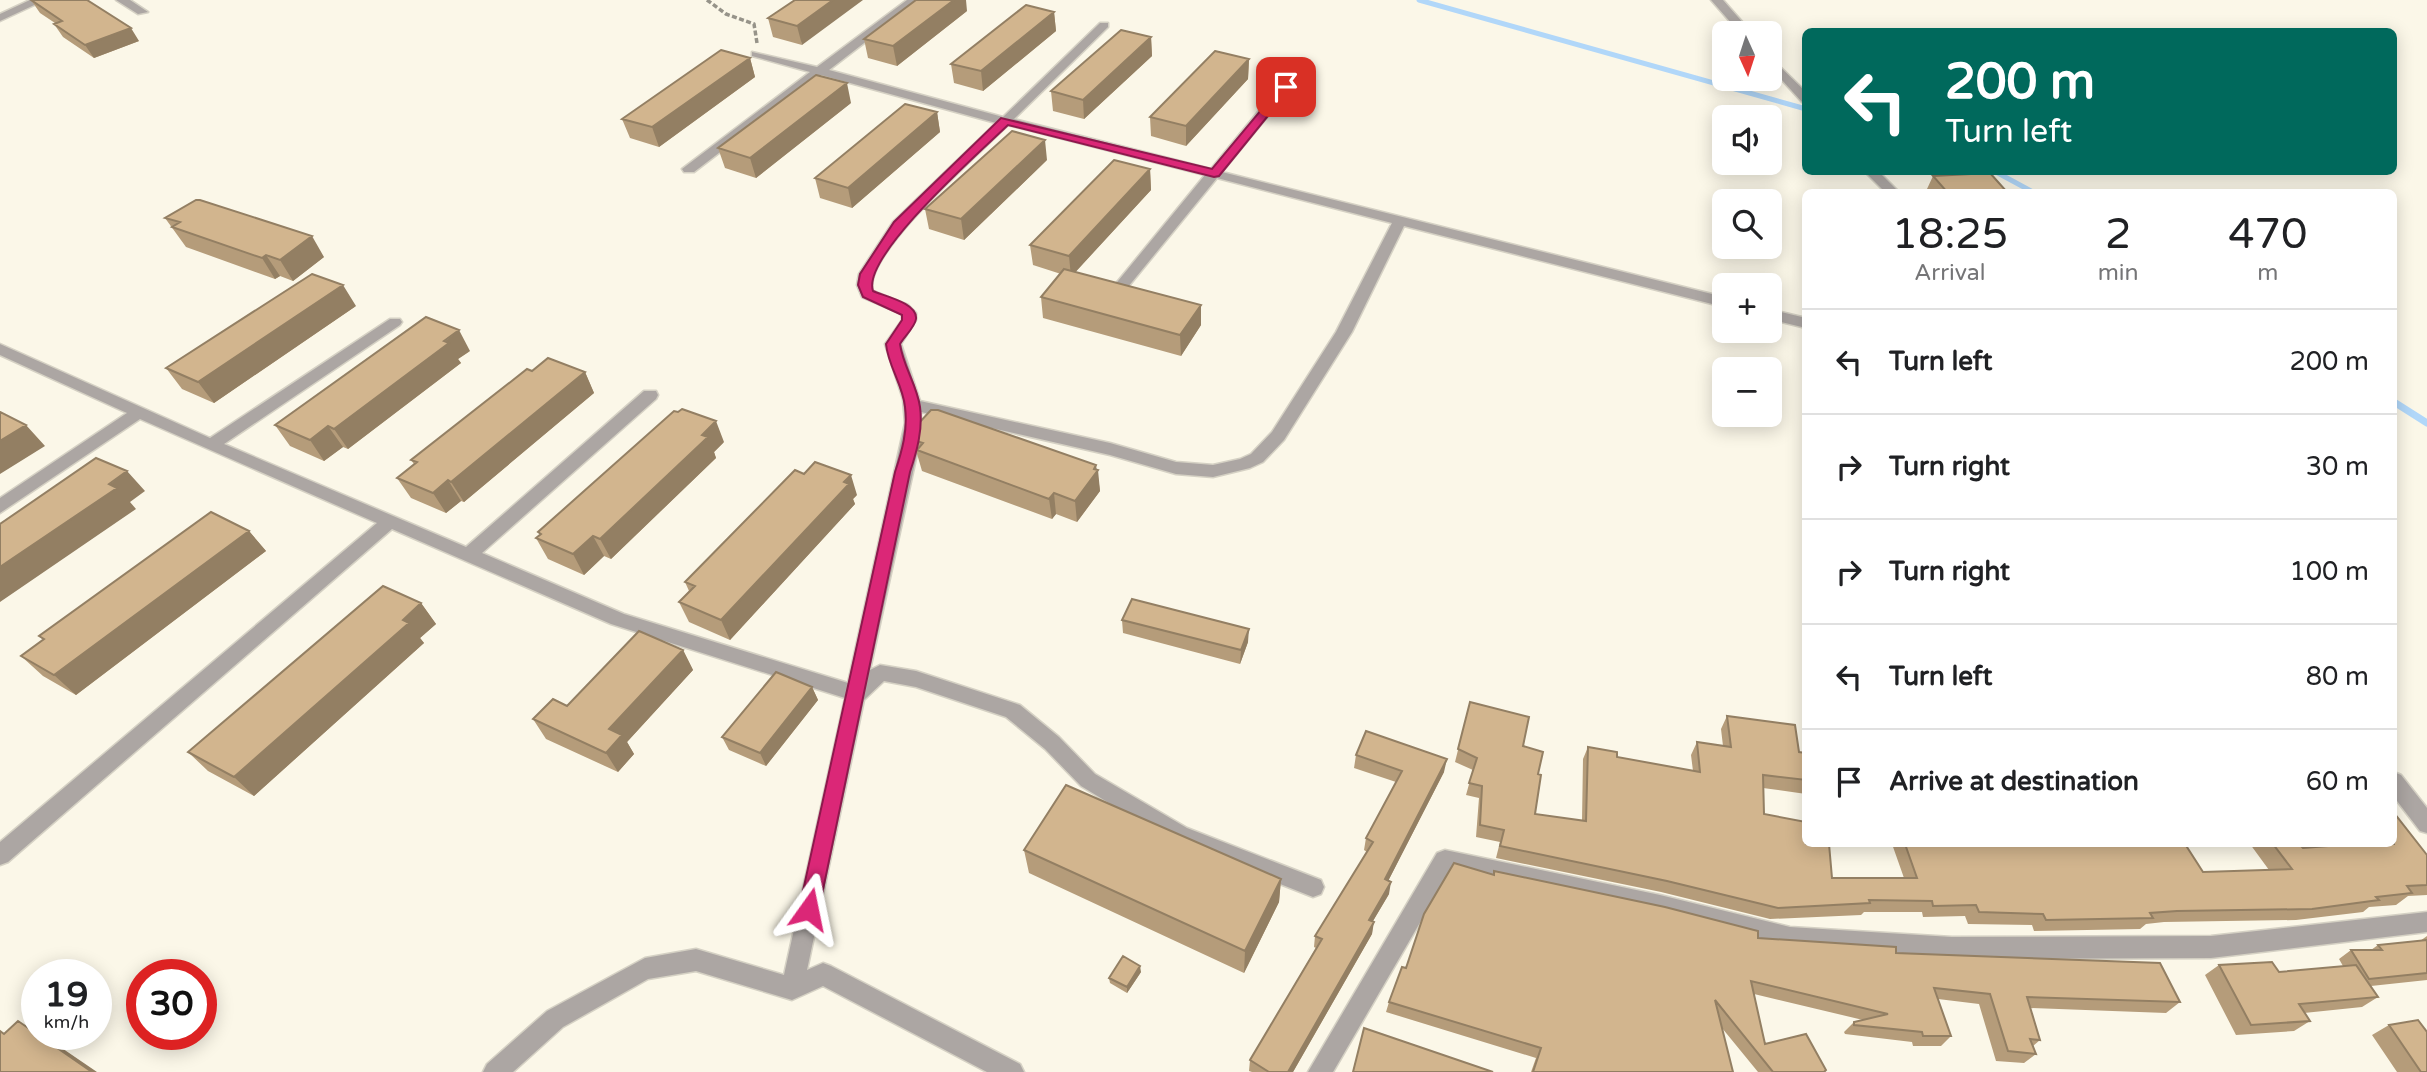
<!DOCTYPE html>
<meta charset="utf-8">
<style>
:root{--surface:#fff;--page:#f6f6f6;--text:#202124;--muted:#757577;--line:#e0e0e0}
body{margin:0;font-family:"Varela Round",sans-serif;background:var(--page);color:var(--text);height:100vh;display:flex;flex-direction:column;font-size:26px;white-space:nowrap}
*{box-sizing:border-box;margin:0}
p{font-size:23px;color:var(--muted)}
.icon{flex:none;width:38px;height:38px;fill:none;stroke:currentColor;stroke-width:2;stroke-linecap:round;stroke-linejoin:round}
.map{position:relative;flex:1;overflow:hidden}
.side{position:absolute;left:1802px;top:189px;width:595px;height:658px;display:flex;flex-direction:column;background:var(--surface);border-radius:10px;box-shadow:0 4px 18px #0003}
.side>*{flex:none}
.banner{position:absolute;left:1802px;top:28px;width:595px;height:147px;border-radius:10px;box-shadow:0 4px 18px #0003;background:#00695c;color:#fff;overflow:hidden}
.needle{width:46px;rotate:177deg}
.fabs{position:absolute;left:1712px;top:21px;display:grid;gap:14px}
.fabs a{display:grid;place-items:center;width:70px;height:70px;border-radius:10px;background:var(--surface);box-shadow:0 4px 18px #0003;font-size:35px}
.speed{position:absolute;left:21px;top:959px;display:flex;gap:14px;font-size:35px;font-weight:700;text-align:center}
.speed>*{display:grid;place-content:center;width:91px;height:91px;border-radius:50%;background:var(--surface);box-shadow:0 4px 18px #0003;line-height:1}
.speed small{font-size:18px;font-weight:400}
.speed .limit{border:10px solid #d22;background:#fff;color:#111}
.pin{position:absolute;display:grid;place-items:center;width:60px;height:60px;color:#fff;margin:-30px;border-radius:14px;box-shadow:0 4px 10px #0006}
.me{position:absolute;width:77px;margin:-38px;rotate:12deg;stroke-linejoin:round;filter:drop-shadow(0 0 5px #0008)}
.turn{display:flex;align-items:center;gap:24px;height:147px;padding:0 28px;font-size:32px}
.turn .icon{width:91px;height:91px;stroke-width:2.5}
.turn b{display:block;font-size:49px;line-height:60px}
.eta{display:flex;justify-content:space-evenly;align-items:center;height:119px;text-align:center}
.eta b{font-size:42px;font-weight:600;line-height:49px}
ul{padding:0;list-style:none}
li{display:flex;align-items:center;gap:21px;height:105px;padding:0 28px;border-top:2px solid var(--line)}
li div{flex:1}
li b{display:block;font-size:26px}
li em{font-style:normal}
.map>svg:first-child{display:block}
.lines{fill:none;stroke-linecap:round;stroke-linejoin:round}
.stream-far1{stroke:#b1d7f9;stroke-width:5}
.stream{stroke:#b1d7f9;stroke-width:7}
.minor-casing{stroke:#d5d1c4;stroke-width:3}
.path{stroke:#969389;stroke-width:3.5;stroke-dasharray:5 2.5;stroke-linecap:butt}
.minor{fill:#aca6a3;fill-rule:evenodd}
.wall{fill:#b59c7a}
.shaded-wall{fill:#937f63}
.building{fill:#d2b58e;stroke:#937f63;stroke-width:2}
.route{fill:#db2777;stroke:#8e194d;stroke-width:2}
</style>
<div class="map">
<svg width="2427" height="1072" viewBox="0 0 2427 1072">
<rect width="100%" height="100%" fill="#fbf7e8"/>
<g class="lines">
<path class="stream-far1" d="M1419,0l387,109
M1996,172l37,20"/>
<path class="stream" d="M2394,402l33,21"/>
<defs>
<path id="minor" d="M30,0h15l-45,21v-7z
M116,0h14l18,12 -10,2z
M907,0h13l-91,70 174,47 97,-94h8v4l-94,92 197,50 70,-85h8v6l-67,82 502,125v10l-320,-81 -52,106 -68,108 -21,22 -13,6 -37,9 -37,-3 -66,-19 -189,-43 -1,28 -50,230 10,-5 36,6 104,34 39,32 36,37 92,54 134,52 3,7 -3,7 -8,3 -140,-55 -92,-56 -36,-37 -39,-32 -90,-30 -32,-6 -20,19 -57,270 16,-7 8,3 189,98 4,8h-37l-164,-86 -31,14 -96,-29 -48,8 -85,48 -50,45h-30l4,-8 60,-53 98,-53 51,-9 88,26 61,-277 -234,-74 -219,-95 -384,333 -8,3v-23l377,-319 -237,-104 -140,94v-15l127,-85 -127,-58v-11l210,94 180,-119h10l2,3 -2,3 -176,119 242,103 178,-156h12l2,4 -2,4 -174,154 142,61 224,69 57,-260 -2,-24 -18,-55 17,-24v-6l-40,-17 -5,-12 2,-11 34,-52 103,-99 -175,-48 -127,97h-10l-2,-3 128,-97 -58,-16v-4l65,15zM1008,125l197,50 -96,117 -2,3 2,3h10l98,-120 175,45 -56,109 -64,100 -21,22 -11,5 -27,6 -37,-3 -66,-19 -190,-42 -19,-57 15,-24v-7l-8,-8 -35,-14c-12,-35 108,-139 135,-166z
M1711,0h12l29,33h-12z
M1769,56l37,36v11l-4,-1 -33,-36z
M1865,172h14l20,20h-14z
M1769,309l37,9v10l-37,-9z
M2394,772l7,3 26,33v25l-7,-2 -26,-34z
M1445,850l215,45 130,32 162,10 259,-1 216,-24v20l-216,26 -259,1 -162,-10 -130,-34 -210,-44 -117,201h-25l129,-219z"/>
</defs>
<use href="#minor" class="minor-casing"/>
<path class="path" d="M707,0l19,14 28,10 3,19"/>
<use href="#minor" class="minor"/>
</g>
<path class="wall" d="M31,0l108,41 -45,17 -31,-21 -9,-13 1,-1 -15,-10z
M795,0l7,45 -29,-8 -5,-19z
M967,11l-70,55 -29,-8 -4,-19z
M1054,12l2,19 -73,60 -29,-8 -3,-19z
M1151,37l1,19 -68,63 -31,-8 -2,-20z
M750,58l5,19 -96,70 -29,-9 -8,-19z
M1249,59l-1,20 -62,67 -35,-10 -1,-19z
M851,103l-95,75 -31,-10 -7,-20z
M937,112l3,20 -88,76 -32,-10 -5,-20z
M1047,160l-83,80 -35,-11 -4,-20z
M1150,169l1,21 -76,82 126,33v20l-20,31 -138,-38 -2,-21 20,-23 -28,-9 -3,-20z
M1933,176l74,16h-78l-2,-3z
M165,218l159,39 -31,24 -13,-5 -5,3 -89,-32z
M356,306l-142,97 -32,-14 -16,-21z
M470,351l-12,8 3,4 -113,86 -5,-2 -19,14 -34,-15 -15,-21z
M532,371l53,1 9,21 -130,109 -3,-1 -15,12 -35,-15 -14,-20 17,-14 -3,-4z
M913,440l184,30 3,21 -23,31 -21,-8 -4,5 -130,-48z
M724,442l-10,10 2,6 -105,101 -7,-3 -20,19 -36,-16 -12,-21 4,-3 -2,-3z
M857,495l-4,4 2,5 -125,136 -41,-18 -10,-20 10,-11 -4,-9z
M249,531l17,20 -190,144 -33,-19 -22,-20 22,-16 -4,-4z
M421,603l15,21 -16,14 4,5 -170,153 -46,-25 -20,-19z
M1122,620l126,22 -8,22 -117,-31z
M683,650l10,20 -66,72 7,12 -16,18 -72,-33 -13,-20 34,-13z
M812,687l6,13 -52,66 -37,-16 -7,-13z
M1470,702l53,44 15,28 -3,40 47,7 1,-62 5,-12 29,10 76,14 -2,-16 6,-13 26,4 -2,-17 6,-13 72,36 7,1v41l-43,-6 1,26 68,64h72l-12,-34h149l32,1 2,-1h110l18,28 66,-2 -19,-26h49l4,4 124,7v40l-19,1 -12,9 -27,2 -6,5 -67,8 -132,2 -18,2 -6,5 -106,2 -2,-6 -64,-1 -3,-8 -42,1 -1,-5h-58l-3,3 -91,4 -109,-27 -165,-34 4,-16 -24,-5 3,-39 -13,-3 7,-25 -18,-8z
M1356,755l88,17 -56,109 1,13 -16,27 -1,13 -79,138h-41l-3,-1 1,-11 66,-112 -2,-1 1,-11 52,-84 -3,-2 2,-12 30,-56 -42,-14z
M1024,850l257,29 -2,23 -35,71 -215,-100z
M1493,875l265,63 138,15 284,49 -14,11 -136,-5 10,32 -7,6 3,8 -12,9 -28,-2 -17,-57 -41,-5 13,37 -10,10h-28l-1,-4 -67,-8 -1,-2 10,-10 9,-2 -109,-26 11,50 61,26 -1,2h-67l-36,-44 11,44h-202l5,-14 -150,-46 3,-10 17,-34z
M2427,936v44l-56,6 7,11 -16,10 -58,6 6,8 -16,10 -58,4 -31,-60 14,-10 60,7 64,-6 -4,-7 12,-9h20l7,-5 42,-4z
M1141,972l-14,21 -17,-10 -1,-5z
M2389,1025l38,47h-30l-25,-37z"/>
<path class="shaded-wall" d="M833,0h30l-61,45 -5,-19z
M954,0h12l1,11 -70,55 -4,-20z
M1054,12l2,19 -73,60 -2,-20z
M131,28l8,13 -45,17 -9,-13z
M1151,37l1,19 -68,63 -1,-19z
M750,58l5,19 -96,70 -7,-20z
M1249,59l-1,20 -62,67v-20z
M847,83l4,20 -95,75 -6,-20z
M937,112l3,20 -88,76 -4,-20z
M1045,140l2,20 -83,80 -3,-21z
M1150,169l1,21 -80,87 -2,-21z
M312,236l12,21 -31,24 -13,-21z
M266,255l14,21 -5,3 -13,-21z
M343,285l13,21 -142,97 -16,-21z
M1201,305v20l-20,31 -1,-21z
M459,330l11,21 -12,8 3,4 -113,86 -14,-20z
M585,372l9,21 -130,109 -13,-20z
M716,421l8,21 -10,10 2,6 -105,101 -11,-20z
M26,425l19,21 -45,28v-33z
M328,426l15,21 -19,14 -14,-21z
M1096,465l1,7 1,-2 2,21 -23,31 -2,-21z
M127,471l18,20 -15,11 6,7 -136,93v-35z
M851,475l6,20 -4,4 2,5 -125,136 -9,-20z
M448,480l13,21 -15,12 -13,-20z
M1054,493l2,21 -4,5 -3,-20z
M249,531l17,20 -190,144 -22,-20z
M593,536l11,20 -20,19 -11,-21z
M421,603l15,21 -16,14 4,5 -170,153 -20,-19z
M1249,629l-1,13 -8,22 1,-14z
M683,650l10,20 -66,72 7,12 -16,18 -12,-19 3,-24z
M812,687l6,13 -52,66 -6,-13z
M1447,759l-3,13 -61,119 2,-12z
M1281,879l-2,23 -35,71 1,-22z
M1391,882l-2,12 -22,37 2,-11z
M1374,922l-2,12 -79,138h-5z
M1140,966l1,6 -14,21v-6z
M37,1034h4l12,8 44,30h-5z"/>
<path class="building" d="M31,0h56l44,28 -46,17 -31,-21 8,-3z
M795,0h38l-36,26 -29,-8z
M916,0h38l-61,46 -29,-7z
M1026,5l28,7 -73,59 -30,-7z
M1121,30l30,7 -68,63 -32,-9z
M721,50l29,8 -98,69 -30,-8z
M1215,51l34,8 -63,67 -36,-9z
M816,75l31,8 -97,75 -32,-10z
M905,104l32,8 -89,76 -33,-10z
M1012,131l33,9 -84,79 -36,-10z
M1114,160l36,9 -81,87 -39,-11z
M1990,173l17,19h-60l-14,-16z
M196,200h4l112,36 -32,24 -14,-5 -4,3 -90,-31 8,-5 -15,-4z
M1064,269l137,36 -21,30 -139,-38z
M312,274l31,11 -145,97 -32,-14z
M426,317l33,13 -15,11 5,2 -115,86 -6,-3 -18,14 -35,-15z
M548,358l37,14 -134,110 -3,-2 -15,13 -36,-15 20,-16 -6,-2 116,-91 5,2z
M682,409l34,12 -14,14 6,2 -108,102 -7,-3 -20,18 -37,-16 5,-4 -3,-2 136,-121 4,1z
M931,410h7l158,55 -2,4 4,1 -23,31 -21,-8 -5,6 -132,-49 6,-7 -10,-3 4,-15z
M0,412l26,13 -26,16z
M96,458l31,13 -18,13 8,4 -117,79v-43z
M815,462l36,13 -7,7 5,2 -128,136 -42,-18 16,-16 -10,-4 110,-112 9,4z
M211,512l38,19 -195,144 -33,-19 23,-17 -5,-3z
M383,586l38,17 -18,17 6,3 -175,154 -46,-25z
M1132,599l117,30 -8,21 -119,-30z
M639,631l44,19 -74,79 13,6 -16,18 -73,-34 20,-20 14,7z
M776,672l36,15 -52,66 -38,-16z
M1470,702l59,15 -6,29 20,6 -5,22 3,1 -6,39 51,7 2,-74 29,5v5l83,15 -3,-30 34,5 -4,-31 68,9 4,27 7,1v27l-43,-5 1,39 42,8v22h23l3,34h85l-12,-34h136l36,1v-1h108l18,28 89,-3 -19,-25h26l4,4 51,-4h40v-31l33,42v30l-20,1 5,7 -36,4 3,3 -67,9 -135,2 -27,2 3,5 -107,2 -3,-6 -64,-2 -3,-7 -43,1 -1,-5 -63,-1 1,3 -92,5 -111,-27 -167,-35 4,-16 -24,-5 2,-39 -13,-3 8,-25 -19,-9z
M1366,731l81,28 -62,120 6,3 -22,38 5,2 -86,150h-19l-19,-12 72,-121 -7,-3 58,-94 -7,-4 36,-67 -46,-16z
M1066,785l215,94 -36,72 -221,-101z
M1454,863l40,12v-4l171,36 93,24v7l138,9v6l264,10 20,39 -153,-5 13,43 -10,-1 6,15 -28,-3 -18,-57 -56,-6 17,48h-28l-1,-4 -68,-7v-3l34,-8 -137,-33 14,63 41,-10 20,36 -2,2h-51l-58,-72 18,72h-200l8,-24 -152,-46 13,-35 4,1 18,-54z
M2427,940v33l-58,6 -18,-29h31l-4,-5z
M1123,956l17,10 -13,21 -18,-9z
M2272,962l7,10 77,-7 22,32 -79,7 11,17 -59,4 -32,-60z
M2418,1020l9,12v40h-6l-32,-47z
M18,1021l19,13 55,38h-92v-41l4,3z
M1364,1028l129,44h-140z"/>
<path class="route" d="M1286,84l5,3 -2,3 -70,86 -5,1 -206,-52c-27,26 -147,131 -135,166 11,5 45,12 43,28 -1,8 -12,18 -16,25 3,22 17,41 20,63 3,22 -3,44 -10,65l-91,437 -3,6 -7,3 -7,-3 -3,-6 96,-437c7,-21 13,-42 10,-65 -2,-22 -17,-41 -19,-63l16,-24v-5l-39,-18 -5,-12 2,-11 34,-52 107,-104 211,51 70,-84z"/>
</svg>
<div class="fabs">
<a><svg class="needle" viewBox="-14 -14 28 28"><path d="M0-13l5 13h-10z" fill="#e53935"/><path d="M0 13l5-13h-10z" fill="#757577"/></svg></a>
<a><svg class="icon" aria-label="sound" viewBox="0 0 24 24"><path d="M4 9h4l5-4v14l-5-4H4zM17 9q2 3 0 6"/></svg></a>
<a><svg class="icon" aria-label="search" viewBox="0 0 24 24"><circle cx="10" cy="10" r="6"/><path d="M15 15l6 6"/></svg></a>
<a>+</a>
<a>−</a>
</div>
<div class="speed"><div>19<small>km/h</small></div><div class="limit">30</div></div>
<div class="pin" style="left:1286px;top:87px;background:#d93025"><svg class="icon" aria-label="arrive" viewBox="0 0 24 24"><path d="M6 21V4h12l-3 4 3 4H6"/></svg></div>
<svg class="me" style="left:809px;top:909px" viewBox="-20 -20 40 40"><path d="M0-17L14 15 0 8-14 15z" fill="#db2777" stroke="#fff" stroke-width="4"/></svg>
<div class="banner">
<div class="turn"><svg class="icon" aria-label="left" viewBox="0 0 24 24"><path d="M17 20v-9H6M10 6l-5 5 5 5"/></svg><div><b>200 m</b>Turn left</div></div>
</div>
<section class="side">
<div class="eta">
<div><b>18:25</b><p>Arrival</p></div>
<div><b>2</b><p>min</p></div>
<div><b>470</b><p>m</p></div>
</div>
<ul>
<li><svg class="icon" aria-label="left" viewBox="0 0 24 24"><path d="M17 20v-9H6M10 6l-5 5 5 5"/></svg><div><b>Turn left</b></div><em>200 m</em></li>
<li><svg class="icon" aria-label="right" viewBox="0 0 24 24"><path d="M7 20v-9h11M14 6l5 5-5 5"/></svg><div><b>Turn right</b></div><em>30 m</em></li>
<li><svg class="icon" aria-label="right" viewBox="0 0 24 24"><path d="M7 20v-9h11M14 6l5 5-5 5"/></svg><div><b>Turn right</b></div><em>100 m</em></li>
<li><svg class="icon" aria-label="left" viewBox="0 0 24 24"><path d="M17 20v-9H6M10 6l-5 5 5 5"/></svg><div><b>Turn left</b></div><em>80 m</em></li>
<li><svg class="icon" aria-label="arrive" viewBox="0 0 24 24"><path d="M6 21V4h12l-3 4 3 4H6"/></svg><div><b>Arrive at destination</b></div><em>60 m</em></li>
</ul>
</section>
</div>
